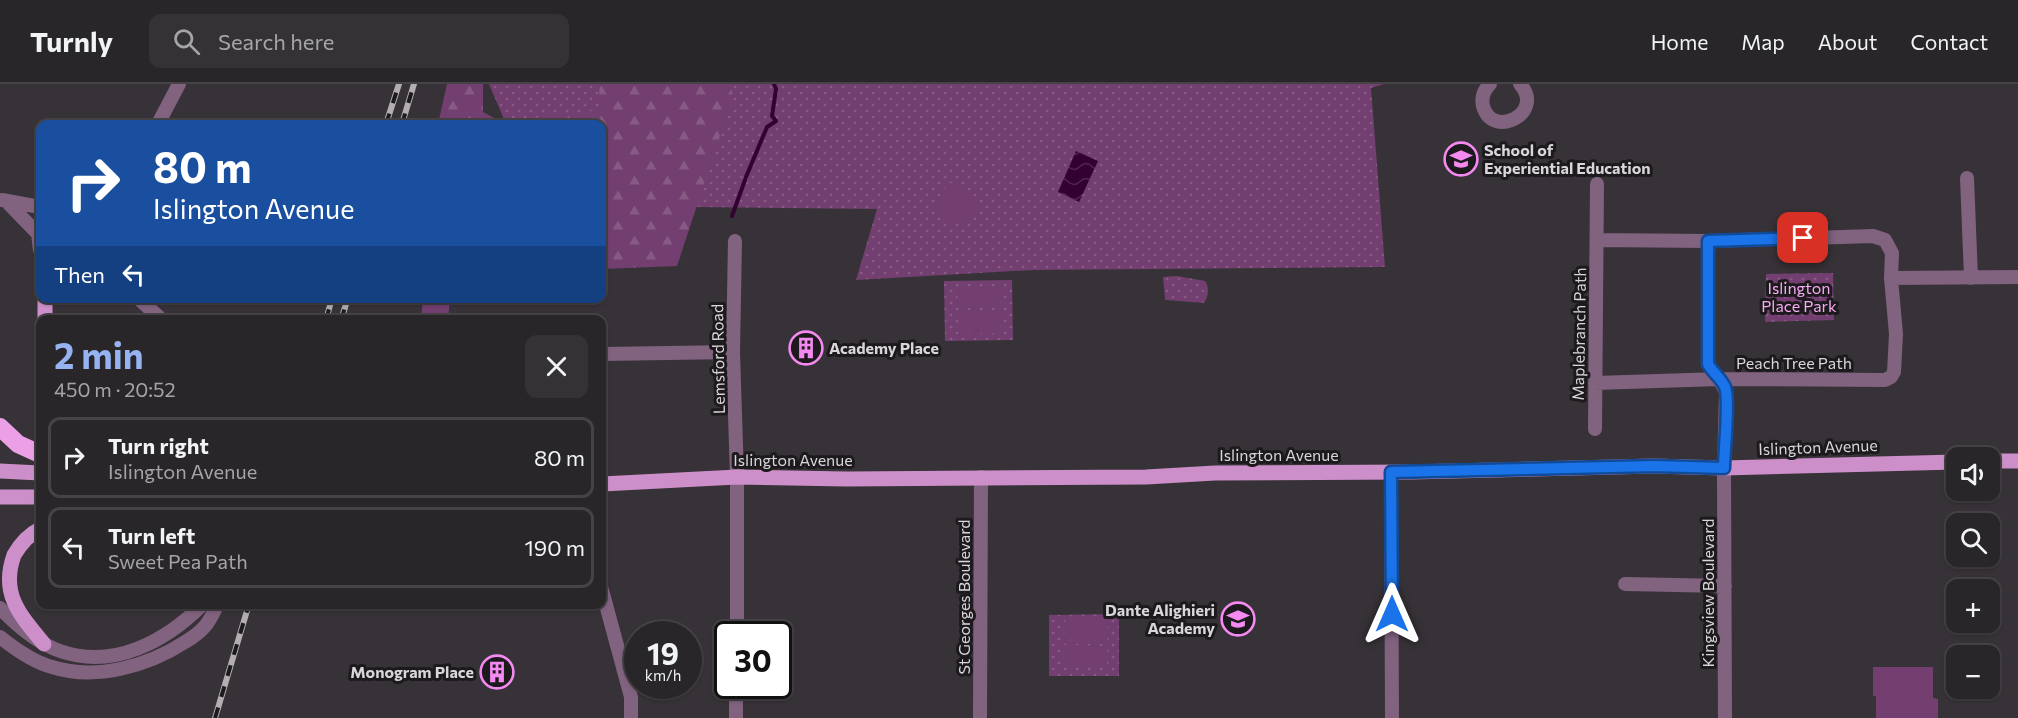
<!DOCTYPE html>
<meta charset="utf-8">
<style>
:root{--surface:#292629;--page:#353235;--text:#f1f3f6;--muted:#a5a5a8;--line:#454346;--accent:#95b2f1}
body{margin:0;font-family:Commissioner,sans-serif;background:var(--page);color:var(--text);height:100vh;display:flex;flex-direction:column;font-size:22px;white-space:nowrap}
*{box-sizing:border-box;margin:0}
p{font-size:20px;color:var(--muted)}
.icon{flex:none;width:33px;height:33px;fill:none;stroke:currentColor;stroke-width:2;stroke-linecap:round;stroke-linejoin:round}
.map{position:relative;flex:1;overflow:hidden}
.side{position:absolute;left:36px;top:231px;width:570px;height:294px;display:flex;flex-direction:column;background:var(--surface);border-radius:12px;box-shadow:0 2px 4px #0004,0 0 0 2px var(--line)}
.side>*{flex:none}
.hud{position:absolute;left:36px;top:36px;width:570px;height:183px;border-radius:12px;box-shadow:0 2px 4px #0004,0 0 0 2px var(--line);background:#1a4fa0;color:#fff;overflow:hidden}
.controls{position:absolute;left:1946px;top:363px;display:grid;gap:12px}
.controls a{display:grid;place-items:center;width:54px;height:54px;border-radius:12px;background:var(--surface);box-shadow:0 2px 4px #0004,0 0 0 2px var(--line);font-size:30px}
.speed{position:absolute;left:624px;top:537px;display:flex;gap:12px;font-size:30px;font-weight:700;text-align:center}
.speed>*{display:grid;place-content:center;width:78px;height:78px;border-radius:50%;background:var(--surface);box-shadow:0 2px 4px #0004,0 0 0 2px var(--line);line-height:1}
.speed small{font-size:15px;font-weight:400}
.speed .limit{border:3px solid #111;border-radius:9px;background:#fff;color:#111}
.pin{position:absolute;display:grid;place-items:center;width:51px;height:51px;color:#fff;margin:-26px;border-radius:12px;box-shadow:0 3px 9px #0006}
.me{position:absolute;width:66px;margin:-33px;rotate:0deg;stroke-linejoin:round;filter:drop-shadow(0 0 4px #0008)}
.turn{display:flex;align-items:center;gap:21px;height:126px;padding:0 18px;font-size:27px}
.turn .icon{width:78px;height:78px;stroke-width:2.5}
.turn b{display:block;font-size:42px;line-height:51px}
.then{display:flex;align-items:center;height:57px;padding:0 18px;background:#0003;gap:12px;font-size:22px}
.round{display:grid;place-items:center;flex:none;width:63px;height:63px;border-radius:12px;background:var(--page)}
.head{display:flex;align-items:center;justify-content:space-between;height:102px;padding:0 18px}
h1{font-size:36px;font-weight:700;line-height:45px;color:var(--accent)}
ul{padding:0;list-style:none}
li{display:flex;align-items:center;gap:18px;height:81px;margin:0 12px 9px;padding:0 6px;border:3px solid var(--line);border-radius:12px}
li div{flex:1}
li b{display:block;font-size:22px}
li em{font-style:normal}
header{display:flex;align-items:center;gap:36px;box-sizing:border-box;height:84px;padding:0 30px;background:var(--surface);border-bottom:2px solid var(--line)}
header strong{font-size:28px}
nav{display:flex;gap:33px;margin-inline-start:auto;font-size:21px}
.search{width:420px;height:54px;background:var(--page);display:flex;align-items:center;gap:15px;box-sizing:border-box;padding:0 21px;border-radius:12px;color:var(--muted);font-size:22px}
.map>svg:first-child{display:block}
.grass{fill:url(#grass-dots)}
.forest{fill:url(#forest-firs)}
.garden{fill:#723f70}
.water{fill:url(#water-waves)}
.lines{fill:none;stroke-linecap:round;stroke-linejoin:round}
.stream{stroke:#330132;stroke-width:4}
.minor{stroke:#81627f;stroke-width:14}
.major{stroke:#cd8fc9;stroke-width:15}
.highway{stroke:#eba0e6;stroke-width:18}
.rail-casing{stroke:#b2aeb2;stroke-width:6}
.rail{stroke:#1d1a1d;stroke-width:4;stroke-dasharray:11;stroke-linecap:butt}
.route-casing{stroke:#114b97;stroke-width:15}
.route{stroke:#1a73e8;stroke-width:10}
.labels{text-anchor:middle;stroke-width:6;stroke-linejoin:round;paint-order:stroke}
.poi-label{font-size:16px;font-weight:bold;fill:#d9d5d9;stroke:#1d1a1d;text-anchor:start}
.park-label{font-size:16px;fill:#f5aaf1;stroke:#1d1a1d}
.street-label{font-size:16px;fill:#d9d5d9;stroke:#1d1a1d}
</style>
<header>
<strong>Turnly</strong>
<div class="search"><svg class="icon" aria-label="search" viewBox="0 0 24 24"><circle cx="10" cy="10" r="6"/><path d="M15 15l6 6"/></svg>Search here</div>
<nav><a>Home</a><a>Map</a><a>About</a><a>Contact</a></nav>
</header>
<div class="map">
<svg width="2018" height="634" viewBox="0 0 2018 634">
<defs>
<pattern id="grass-dots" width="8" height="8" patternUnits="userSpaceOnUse" patternTransform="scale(1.5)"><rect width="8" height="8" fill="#723f70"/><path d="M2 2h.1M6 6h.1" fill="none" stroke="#865a84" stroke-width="1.8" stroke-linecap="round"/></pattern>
<pattern id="forest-firs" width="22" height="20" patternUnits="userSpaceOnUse" patternTransform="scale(1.5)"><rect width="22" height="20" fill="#723f70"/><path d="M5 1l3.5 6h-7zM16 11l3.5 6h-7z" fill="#865a84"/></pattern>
<pattern id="water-waves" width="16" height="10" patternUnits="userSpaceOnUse" patternTransform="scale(1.5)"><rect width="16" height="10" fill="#330132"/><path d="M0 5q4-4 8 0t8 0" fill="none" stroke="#50254f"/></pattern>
</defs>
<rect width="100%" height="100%" fill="#373237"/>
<path class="grass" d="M489,0h895l-13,4 14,179 -352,3 -177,10 21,-71 -275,-3v-82h-96z
M1833,189l1,47 -69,2 1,-48z
M1177,192l28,5c5,6 3,17 -1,22l-38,-3 -1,-1 -2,-22z
M1012,196l1,60 -68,1 -1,-60z
M1119,530v62h-70v-61z"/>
<path class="forest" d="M447,0h36v28l22,12 47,-10 37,-2 11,-5 -1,-23h131l3,12 -56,170 -75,3v-145h-164z
M423,215h27l-2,20h-27z"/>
<path class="garden" d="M951,99c14,-1 19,13 27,23 -1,4 0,6 -3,10 -7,8 -33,6 -40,-2 -1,-10 7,-25 16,-31z
M957,204h43v19l-42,1z
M958,230h42v19l-42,1z
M1065,536h43l-1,20h-43z
M1064,561l43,1v20l-43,-1z
M1873,583h60v31l5,1v19h-62v-22h-3z"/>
<path class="water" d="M1076,67l22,10 -19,41 -21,-10z"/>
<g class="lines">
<path class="stream" d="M746,93l21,-50 9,-6 -4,-5 4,-27 -2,-5
M732,132l13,-36"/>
<path class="minor" d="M1490,0c-6,6 -9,13 -7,22 9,34 63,7 37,-22
M158,40l21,-40
M1967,94l4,100
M2,116l38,7
M6,117l32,33
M40,144l-2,6 2,16
M1597,156l111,1 165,-5 12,4 7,13 -1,25 127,-1
M735,157l-2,111 4,125v157
M1708,157v123c6,11 15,17 18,29l-2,75 1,250
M138,214l24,22
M602,270l131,-2
M1595,299l125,-4 165,1 6,-3 3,-5 2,-38 -5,-56
M1595,345l2,-245
M1391,388l1,246
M1625,500l100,2
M602,506l29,107v21
M0,524c17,18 37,35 60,43 54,19 106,-10 143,-47
M0,553c15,12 33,25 52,30 44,14 96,-1 133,-25 7,-4 16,-11 21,-17 5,-6 8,-14 12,-21
M736,634v-32
M980,634l1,-241"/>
<path class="major" d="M45,236v-22
M1989,377h29
M0,387l40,2
M602,400l135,-7 110,2 299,-2 69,-4 196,-1 243,-6 70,2 232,-6
M0,413h40
M40,445c-12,6 -19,14 -26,26 -14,39 6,60 30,89"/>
<path class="highway" d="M0,343l18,17 22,10"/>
<defs>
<path id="rail" d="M386,40l13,-40
M402,40l12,-40
M326,236l6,-22
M341,236l7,-22
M215,634l34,-114"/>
</defs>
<use href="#rail" class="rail-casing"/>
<use href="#rail" class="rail"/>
</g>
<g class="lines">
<defs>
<path id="route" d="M1392,530l-1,-142 263,-6 70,2c0,-17 6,-68 1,-81 -4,-9 -12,-14 -17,-23v-123l95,-3"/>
</defs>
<use href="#route" class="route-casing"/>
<use href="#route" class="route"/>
</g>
<defs>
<symbol id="school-ring" viewBox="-11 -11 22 22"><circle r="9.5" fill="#1d1a1d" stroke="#f489f0" stroke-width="1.5"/><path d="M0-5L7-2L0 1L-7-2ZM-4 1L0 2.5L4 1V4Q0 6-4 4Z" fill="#f489f0"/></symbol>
<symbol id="building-ring" viewBox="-11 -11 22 22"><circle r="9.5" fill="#1d1a1d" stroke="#f489f0" stroke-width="1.5"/><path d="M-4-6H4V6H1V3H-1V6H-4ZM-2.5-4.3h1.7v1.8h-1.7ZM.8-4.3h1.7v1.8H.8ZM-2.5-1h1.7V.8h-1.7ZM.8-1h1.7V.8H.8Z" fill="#f489f0"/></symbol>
</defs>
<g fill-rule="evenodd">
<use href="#school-ring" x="1442" y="56" width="38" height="38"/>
<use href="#building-ring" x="787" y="245" width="38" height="38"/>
<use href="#school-ring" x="1219" y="516" width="38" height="38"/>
<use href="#building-ring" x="478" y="569" width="38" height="38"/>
</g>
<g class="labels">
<g class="poi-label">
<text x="1484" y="72">School of<tspan x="1484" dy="18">Experiential Education</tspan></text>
<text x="829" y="270">Academy Place</text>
<text x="1215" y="532" text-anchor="end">Dante Alighieri<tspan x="1215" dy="18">Academy</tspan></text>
<text x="474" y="594" text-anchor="end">Monogram Place</text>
</g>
<g class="park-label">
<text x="1799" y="210">Islington<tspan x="1799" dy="18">Place Park</tspan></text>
</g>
<g class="street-label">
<text transform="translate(1579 250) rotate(-89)" y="6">Maplebranch Path</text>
<text transform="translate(718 275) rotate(-91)" y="6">Lemsford Road</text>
<text x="1794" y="285">Peach Tree Path</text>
<text transform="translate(1818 363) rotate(-2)" y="6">Islington Avenue</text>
<text x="1279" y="377">Islington Avenue</text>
<text x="793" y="382">Islington Avenue</text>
<text transform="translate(1708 509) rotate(-90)" y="6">Kingsview Boulevard</text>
<text transform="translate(964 513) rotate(-90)" y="6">St Georges Boulevard</text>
</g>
</g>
</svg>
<div class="controls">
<a><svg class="icon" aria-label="sound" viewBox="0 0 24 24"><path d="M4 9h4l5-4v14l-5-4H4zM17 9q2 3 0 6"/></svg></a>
<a><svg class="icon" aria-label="search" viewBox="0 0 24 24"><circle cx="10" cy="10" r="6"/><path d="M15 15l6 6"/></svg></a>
<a>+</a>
<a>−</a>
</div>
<div class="speed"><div>19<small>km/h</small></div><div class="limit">30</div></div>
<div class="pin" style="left:1803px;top:154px;background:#d93025"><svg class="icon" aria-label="arrive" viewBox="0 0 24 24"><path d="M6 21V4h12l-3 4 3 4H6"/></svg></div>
<svg class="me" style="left:1392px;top:530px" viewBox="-20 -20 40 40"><path d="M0-17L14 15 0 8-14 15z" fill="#1a73e8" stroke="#fff" stroke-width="4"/></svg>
<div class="hud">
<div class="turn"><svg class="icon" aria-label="right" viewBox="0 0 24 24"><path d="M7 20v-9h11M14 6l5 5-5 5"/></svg><div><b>80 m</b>Islington Avenue</div></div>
<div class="then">Then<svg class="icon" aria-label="left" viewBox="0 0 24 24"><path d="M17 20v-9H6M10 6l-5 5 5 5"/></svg></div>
</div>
<section class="side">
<div class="head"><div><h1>2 min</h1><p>450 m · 20:52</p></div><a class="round"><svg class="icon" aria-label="close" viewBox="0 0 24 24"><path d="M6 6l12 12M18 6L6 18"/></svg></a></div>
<ul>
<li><svg class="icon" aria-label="right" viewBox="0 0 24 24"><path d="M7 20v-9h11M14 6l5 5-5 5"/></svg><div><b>Turn right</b><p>Islington Avenue</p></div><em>80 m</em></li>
<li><svg class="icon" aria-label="left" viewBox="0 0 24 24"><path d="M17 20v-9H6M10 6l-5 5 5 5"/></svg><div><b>Turn left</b><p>Sweet Pea Path</p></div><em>190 m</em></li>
</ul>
</section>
</div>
